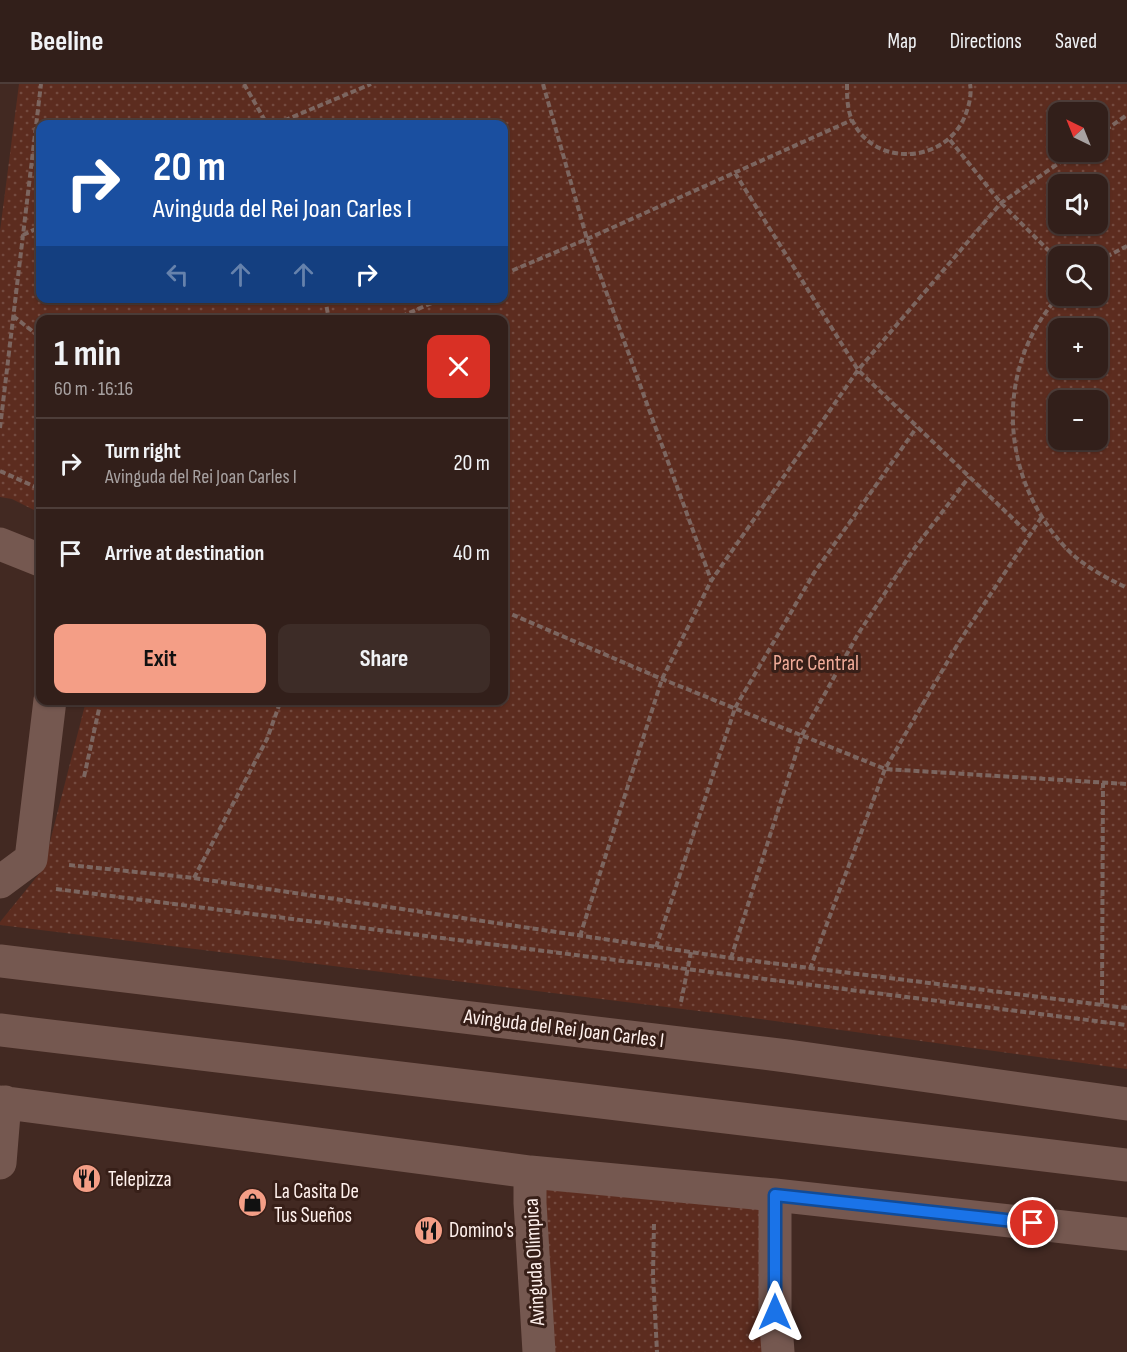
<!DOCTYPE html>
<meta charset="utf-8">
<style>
:root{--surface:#321f1a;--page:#3d2c27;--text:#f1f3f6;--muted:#a8a2a2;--line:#4d3d39;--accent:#f49e86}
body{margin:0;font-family:"Sofia Sans Condensed",sans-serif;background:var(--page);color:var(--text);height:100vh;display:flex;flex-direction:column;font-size:22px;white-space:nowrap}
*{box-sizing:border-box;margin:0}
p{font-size:20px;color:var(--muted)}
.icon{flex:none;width:33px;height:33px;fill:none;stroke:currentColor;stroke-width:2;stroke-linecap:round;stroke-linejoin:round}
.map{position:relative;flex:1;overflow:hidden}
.side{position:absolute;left:36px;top:231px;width:472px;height:390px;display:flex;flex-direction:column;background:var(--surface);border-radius:12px;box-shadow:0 2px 4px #0004,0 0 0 2px var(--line)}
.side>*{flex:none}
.guide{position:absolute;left:36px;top:36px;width:472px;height:183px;border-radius:12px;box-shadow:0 2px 4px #0004,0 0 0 2px var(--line);background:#1a4fa0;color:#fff;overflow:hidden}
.needle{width:39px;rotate:317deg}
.fabs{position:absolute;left:1048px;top:18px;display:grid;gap:12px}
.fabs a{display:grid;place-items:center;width:60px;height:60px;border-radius:12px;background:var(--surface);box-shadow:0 2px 4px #0004,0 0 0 2px var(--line);font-size:30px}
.pin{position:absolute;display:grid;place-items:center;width:51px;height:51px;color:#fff;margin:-26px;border:3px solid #fff;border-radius:50%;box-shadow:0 2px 6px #0007}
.me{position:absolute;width:66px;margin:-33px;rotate:0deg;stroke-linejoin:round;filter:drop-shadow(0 0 4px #0008)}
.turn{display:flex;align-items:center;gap:21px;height:126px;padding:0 18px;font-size:27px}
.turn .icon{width:78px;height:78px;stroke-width:2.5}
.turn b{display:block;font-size:42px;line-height:51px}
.lanes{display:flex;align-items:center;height:57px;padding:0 18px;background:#0003;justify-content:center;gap:30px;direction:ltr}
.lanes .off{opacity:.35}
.round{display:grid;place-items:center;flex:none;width:63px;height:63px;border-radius:12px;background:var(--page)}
.overview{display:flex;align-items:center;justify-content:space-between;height:102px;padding:0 18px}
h1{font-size:36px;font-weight:700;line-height:45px}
.primary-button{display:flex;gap:12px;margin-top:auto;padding:12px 18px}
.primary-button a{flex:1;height:69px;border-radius:12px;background:var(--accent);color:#111;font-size:24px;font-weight:700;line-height:69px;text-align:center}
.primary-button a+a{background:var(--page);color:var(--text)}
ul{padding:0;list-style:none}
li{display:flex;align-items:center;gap:18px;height:90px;padding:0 18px;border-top:2px solid var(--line)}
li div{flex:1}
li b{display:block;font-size:22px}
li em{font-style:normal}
header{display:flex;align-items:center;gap:36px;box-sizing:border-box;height:84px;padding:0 30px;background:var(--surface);border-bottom:2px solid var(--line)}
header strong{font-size:28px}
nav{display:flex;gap:33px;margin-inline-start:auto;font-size:21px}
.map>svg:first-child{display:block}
.park{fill:url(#park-dots);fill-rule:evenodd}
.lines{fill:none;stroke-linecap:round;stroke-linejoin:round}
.path{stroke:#7c6660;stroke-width:4;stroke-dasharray:6 3;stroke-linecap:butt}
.minor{stroke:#755850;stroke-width:33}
.tertiary{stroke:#755850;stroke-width:33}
.route-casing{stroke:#114b97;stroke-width:15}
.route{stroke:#1a73e8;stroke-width:10}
.labels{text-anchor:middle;stroke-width:6;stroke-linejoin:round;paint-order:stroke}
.park-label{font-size:21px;fill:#f1ac99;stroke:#371f18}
.street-label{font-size:21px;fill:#fff1ed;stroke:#371f18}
.poi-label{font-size:21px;fill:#fff1ed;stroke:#371f18;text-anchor:start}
</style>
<header>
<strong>Beeline</strong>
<nav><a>Map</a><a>Directions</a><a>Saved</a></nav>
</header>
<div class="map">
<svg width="1127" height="1268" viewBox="0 0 1127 1268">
<defs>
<pattern id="park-dots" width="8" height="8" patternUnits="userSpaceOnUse" patternTransform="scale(1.5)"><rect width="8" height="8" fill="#5c2c1f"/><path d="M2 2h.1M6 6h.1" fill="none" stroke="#744b40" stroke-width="1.8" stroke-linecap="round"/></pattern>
</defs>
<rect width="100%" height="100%" fill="#422922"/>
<path class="park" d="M19,0h1108v985l-404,-55 -723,-89v-3l43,-53 43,-168 418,-1v-380h-464v193l-28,-14 -12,-2v-266zM1059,28h39v40h-39zM40,40h464v174h-464zM1059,100h39v40h-39zM1059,172h39v40h-39zM1059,244h39v40h-39zM1059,316h39v40h-39z
M528,1096l247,15 4,157h-238z"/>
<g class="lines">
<path class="path" d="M244,0l23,40
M543,0l44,155 124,341
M847,0c0,12 0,25 5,36 23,49 94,43 113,-4 4,-10 7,-22 5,-32
M276,40l95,-40
M1098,51l29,-20
M950,56l51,63 58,58
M735,89l123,197 172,165
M23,151l17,-8
M1098,177l29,-15
M504,190l83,-35 265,-119
M1059,212c-66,72 -59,183 7,252 17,18 39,29 61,40
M325,214l4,22
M13,232l27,21
M393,236l50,-22
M0,344l41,-344
M0,387l40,18
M504,527l158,68 223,90 242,15
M84,693l17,-77
M69,781l125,13 537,80 396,50
M194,794l73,-139 14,-39
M56,805l1071,136
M580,852l82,-257 49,-98 147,-211 143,-167 74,-51
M656,863l79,-239 79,-135 103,-146
M731,874l71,-223 56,-101 56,-85 55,-72
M810,885l75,-200 74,-127 82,-124
M681,918l10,-50
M1102,920l1,-221
M654,1140l-1,51 4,77"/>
<path class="minor" d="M0,460l40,16
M0,798l31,-23 19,-159
M0,1018l530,70 245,23 352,39
M0,1079l5,-61
M530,1088v31l9,149
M775,1111v117l3,40"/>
<path class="tertiary" d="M0,877l787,95 340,48
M0,946l1127,135"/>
</g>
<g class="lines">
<defs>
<path id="route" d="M775,1228v-117l258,28"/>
</defs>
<use href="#route" class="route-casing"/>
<use href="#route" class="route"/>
</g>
<defs>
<symbol id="restaurant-disc" viewBox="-11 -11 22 22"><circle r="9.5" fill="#f49e86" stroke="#371f18"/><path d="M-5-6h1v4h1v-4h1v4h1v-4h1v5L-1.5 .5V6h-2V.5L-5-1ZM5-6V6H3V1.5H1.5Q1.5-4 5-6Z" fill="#111"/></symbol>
<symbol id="shop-disc" viewBox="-11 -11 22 22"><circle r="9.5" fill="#f49e86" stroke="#371f18"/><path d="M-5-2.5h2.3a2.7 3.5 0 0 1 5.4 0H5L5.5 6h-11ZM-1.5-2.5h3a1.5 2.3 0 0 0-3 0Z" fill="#111"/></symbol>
</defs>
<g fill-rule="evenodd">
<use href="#restaurant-disc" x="70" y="1078" width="33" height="33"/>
<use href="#shop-disc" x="236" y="1102" width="33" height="33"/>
<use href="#restaurant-disc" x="412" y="1130" width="33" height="33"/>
</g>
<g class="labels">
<g class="park-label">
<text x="816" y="586">Parc Central</text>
</g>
<g class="street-label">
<text transform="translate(564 944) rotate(7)" y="7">Avinguda del Rei Joan Carles I</text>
<text transform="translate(534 1178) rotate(-93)" y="7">Avinguda Olímpica</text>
</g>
<g class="poi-label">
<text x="108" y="1102">Telepizza</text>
<text x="274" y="1114">La Casita De<tspan x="274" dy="24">Tus Sueños</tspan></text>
<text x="449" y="1153">Domino's</text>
</g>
</g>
</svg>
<div class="fabs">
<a><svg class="needle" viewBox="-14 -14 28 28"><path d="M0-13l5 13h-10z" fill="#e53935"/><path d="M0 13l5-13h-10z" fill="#a8a2a2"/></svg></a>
<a><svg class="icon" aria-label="sound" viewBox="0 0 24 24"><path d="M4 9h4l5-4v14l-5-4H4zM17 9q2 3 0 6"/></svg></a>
<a><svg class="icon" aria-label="search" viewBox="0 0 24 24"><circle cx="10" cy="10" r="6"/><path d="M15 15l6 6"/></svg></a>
<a>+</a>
<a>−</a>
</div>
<div class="pin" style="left:1033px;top:1139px;background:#d93025"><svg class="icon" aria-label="arrive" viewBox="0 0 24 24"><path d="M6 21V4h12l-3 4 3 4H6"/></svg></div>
<svg class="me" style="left:775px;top:1228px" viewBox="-20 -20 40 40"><path d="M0-17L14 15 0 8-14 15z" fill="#1a73e8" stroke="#fff" stroke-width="4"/></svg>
<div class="guide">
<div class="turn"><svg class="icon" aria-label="right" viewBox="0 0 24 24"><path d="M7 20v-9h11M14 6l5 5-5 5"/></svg><div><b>20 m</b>Avinguda del Rei Joan Carles I</div></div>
<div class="lanes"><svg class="icon off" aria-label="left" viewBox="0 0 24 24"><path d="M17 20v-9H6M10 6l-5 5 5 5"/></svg><svg class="icon off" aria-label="ahead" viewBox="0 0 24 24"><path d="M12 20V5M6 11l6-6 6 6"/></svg><svg class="icon off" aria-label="ahead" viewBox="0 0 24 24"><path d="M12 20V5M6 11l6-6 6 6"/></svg><svg class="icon" aria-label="right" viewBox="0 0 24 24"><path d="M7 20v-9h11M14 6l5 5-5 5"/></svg></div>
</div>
<section class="side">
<div class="overview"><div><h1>1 min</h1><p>60 m · 16:16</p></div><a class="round" style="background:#d93025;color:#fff"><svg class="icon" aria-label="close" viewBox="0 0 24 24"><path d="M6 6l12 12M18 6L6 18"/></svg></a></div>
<ul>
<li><svg class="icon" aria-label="right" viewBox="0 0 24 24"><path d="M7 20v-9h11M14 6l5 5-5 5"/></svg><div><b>Turn right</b><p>Avinguda del Rei Joan Carles I</p></div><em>20 m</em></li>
<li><svg class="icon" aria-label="arrive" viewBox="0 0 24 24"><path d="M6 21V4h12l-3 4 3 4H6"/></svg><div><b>Arrive at destination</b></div><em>40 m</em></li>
</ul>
<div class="primary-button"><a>Exit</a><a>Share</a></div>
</section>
</div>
